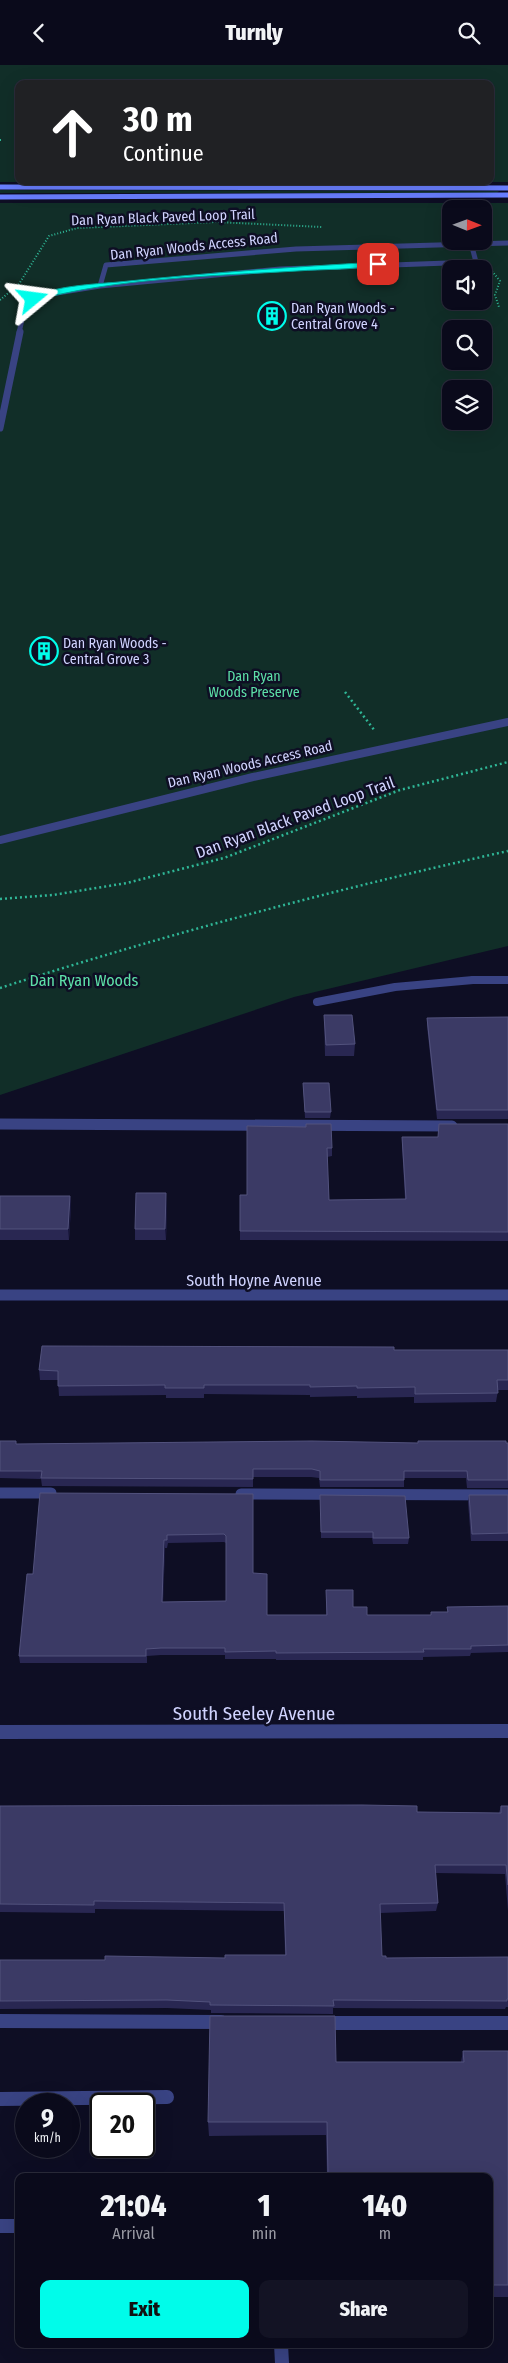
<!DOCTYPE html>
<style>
:root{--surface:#0a0a1b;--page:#131324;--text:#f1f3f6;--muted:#999aa3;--line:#2a2b3a;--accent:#00fcea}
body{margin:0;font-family:"Fira Sans Condensed",sans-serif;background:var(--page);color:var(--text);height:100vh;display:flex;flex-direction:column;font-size:19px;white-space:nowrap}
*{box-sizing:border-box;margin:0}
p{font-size:16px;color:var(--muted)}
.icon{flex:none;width:28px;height:28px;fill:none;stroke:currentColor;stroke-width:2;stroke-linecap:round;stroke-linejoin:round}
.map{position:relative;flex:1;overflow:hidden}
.side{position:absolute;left:15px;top:2108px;width:478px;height:175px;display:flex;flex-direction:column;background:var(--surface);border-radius:10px;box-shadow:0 5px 20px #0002,0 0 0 1px var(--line)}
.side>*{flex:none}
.banner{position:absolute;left:15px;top:15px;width:479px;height:105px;border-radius:10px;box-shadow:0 5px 20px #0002,0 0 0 1px var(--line);background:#202124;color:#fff;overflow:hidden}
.needle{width:32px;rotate:91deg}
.buttons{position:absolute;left:442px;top:135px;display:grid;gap:10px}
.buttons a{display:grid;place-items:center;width:50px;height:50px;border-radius:10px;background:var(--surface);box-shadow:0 5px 20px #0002,0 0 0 1px var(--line);font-size:25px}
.speed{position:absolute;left:15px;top:2028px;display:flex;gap:10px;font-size:25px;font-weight:700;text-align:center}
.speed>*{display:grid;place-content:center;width:65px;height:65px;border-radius:50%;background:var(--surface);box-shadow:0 5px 20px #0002,0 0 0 1px var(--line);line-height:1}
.speed small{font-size:12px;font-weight:400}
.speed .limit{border:2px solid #111;border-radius:8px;background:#fff;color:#111}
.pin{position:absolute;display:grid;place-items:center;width:42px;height:42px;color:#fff;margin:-21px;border-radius:10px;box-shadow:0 2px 8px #0006}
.me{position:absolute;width:55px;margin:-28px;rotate:74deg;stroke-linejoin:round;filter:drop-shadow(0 0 4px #0008)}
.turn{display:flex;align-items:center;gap:18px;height:105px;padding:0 25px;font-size:22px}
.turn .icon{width:65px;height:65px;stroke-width:2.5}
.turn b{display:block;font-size:35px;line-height:42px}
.eta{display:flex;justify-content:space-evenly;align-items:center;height:85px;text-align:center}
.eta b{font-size:30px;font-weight:800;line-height:35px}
.primary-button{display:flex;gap:10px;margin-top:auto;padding:10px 25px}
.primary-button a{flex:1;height:58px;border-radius:10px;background:var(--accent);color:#111;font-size:20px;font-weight:800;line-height:58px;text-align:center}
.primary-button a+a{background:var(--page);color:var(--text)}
header{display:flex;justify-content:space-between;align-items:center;height:65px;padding:0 25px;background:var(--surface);font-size:22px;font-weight:800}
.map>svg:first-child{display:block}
.green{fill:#112e28;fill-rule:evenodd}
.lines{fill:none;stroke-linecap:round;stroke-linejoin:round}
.path-far1{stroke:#2fb696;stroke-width:2;stroke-dasharray:1 2;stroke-linecap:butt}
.path{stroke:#2fb696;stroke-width:2.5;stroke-dasharray:2 3;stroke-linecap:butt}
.lane-far4{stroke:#394383;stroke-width:5}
.lane-far3{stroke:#394383;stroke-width:7}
.lane-far2{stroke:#394383;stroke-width:8}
.lane-far1{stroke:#394383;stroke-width:11}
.lane{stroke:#394383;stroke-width:14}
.street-far2{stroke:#394383;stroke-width:8}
.street-far1{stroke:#394383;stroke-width:11}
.street{stroke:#394383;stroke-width:14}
.secondary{stroke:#697fff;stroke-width:5}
.wall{fill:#292752;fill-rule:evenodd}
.shaded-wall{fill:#161538}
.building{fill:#3b3a65;stroke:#52527d;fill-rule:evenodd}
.route{fill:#00fcea;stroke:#00a498}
.labels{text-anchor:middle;stroke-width:5;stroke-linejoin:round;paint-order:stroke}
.far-street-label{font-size:14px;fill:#d1d4ff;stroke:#0e0e24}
.far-poi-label{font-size:14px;fill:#d1d4ff;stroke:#0e0e24;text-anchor:start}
.far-park-label{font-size:14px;fill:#5de0a8;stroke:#0e0e24}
.street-label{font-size:16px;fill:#d1d4ff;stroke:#0e0e24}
.park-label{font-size:16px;fill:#5de0a8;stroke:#0e0e24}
.near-street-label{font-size:19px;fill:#d1d4ff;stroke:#0e0e24}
</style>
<header><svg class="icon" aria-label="back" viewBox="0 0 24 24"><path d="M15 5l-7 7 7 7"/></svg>Turnly<svg class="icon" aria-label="search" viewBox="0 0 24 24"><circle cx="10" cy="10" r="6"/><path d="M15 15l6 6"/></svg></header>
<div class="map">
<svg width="508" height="2298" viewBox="0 0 508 2298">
<rect width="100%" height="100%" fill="#0e0e24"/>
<path class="green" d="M0,0h508v117h-508zM19,19h471v97h-471z
M0,125l496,1h3l-2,2h-497z
M0,138h508v743l-214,51 -294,98zM451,144h33v32h-33zM451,204h33v32h-33zM451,264h33v32h-33zM451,324h33v32h-33z"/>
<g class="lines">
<path class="path-far1" d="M0,75h3
M492,206l8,10 -5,14 4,12
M0,235l19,-16 30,-48 28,-8 139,-6 106,5"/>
<path class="path" d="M345,627l30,39
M0,834l53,-4 74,-12 97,-25 176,-68 108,-28
M0,923c167,-54 336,-99 508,-137"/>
<path class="lane-far4" d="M100,221l180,-17 196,-7 -5,-19
M19,268l6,-27 26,-12 49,-8 6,-21 190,-16 212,-6"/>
<path class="lane-far3" d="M0,363l20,-96"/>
<path class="lane-far2" d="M0,775l253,-63 255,-55
M317,937l78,-15 78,-7"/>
<path class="lane-far1" d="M0,1059l452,2
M0,1428h51
M241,1429l267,1"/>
<path class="lane" d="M0,1956l221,1
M321,1958h187
M0,2034l167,-2
M0,2161h19
M281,2279l1,19"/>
<path class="street-far2" d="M473,915h35"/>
<path class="street-far1" d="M0,1230h508"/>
<path class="street" d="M0,1667l508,-1"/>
<path class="secondary" d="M0,122l508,1
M0,132l508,-2"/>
</g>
<path class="wall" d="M324,950l31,29 -1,12h-29z
M508,952v102h-71l-10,-93v-8z
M303,1018l28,29 -1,6h-25z
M508,1059v117l-268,-1v-45h7v-69l85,22v8l-5,1 2,43 76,-1 -3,-53v-9h36z
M0,1131h70l1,11 -2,33h-69z
M167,1140l-1,35h-31v-11z
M394,1285h114v40h-10l-2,12 -82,1v-6l-57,1v-2l-47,1v-2l-106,-1v4h-38v-3l-107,1 -1,-16h-18l-1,-10z
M0,1376h16v3l402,-1h90v45h-41l-1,-10h-62v9h-84l-1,-9 -8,-1h-58v10l-211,-1 -1,-7 -41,-1z
M253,1429v79l14,42h59v-25l41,25h64v-3h16v-5l61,-1v46l-37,1 -1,3 -47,1v3h-147v-1h-51v-4h-64l-14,1v7h-127l-1,-7 14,-82zM224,1477l2,1v58l-63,1 2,-54h2l1,-5z
M320,1430l89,43 -1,6h-35l-1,-6h-51z
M469,1430h39v46h-37l-3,-39z
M0,1741l499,7 2,-7h7v105l-3,-37 -69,-1 2,30 -2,8 -56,2 2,43 4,2 122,-1v50h-2l-1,2 -172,-1v6l-122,-1v-3l-44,-2 -167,1v-49h105l120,-2 60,-3 -1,-44 -189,-2v4l-95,-1z
M463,1986h45v246h-19v-121h-162l-1,-41 -117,1 -1,-14 128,-60h125z"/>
<path class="shaded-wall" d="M166,1128l1,12 -1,35 -1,-11z
M70,1131l1,11 -2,33 -1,-11z
M164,1475l1,8 -2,61 -1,-7z"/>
<path class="building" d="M324,950h28l3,29 -29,1z
M508,952v93h-71l-10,-92z
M303,1018h26l2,29h-26z
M306,1059h25l1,24h-5l2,52 77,-1 -4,-62h36l1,-13h69v108l-268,-1v-36h7v-69l59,1z
M136,1128h30l-1,36h-30z
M0,1131h70l-2,33h-68z
M42,1281l352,1v3h114v30h-11l1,13 -83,1v-7l-58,1v-2l-47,1v-2h-106v3h-39v-3l-107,1v-15l-19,-1z
M0,1376h16v3l296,-3 106,2v-2h88v2h2v37h-40l-1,-9h-63v9h-84v-9l-8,-2h-59v10l-212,-1 1,-7h-42z
M40,1428l213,1v79l14,1v41h60l-1,-25h27v17h14v8h64v-3h17l-1,-5 61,-1v39l-37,1v3h-48l1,3 -148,1v-2l-51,1v-4h-64l-15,1v7h-127l8,-82h6zM224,1469l2,2v65l-64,1 2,-62h3v-5z
M320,1430l85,1 4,42h-36v-6h-52z
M469,1430h39v38l-36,1z
M362,1740l55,1v6l84,1v-7h7v79l-2,-20h-71l3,38 -58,1 2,52h4v2l122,-1v42h-1v2l-174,-1 1,6 -124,-1v-3l-43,-2 -167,1v-41h105v-4l120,2v-3h61l-2,-52 -190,-2v4l-94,-1v-98z
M210,1951h125l1,46h128l-1,-11h45v234h-19v-109h-161l-1,-54h-119z"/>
<path class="route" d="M378,197l2,3c-27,5 -56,4 -83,6 -84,5 -183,7 -264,30l-3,-2c19,-13 65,-15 89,-17 86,-9 173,-15 259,-20z"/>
<defs>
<symbol id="building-ring" viewBox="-11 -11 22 22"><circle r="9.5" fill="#0e0e24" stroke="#00fcea" stroke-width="1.5"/><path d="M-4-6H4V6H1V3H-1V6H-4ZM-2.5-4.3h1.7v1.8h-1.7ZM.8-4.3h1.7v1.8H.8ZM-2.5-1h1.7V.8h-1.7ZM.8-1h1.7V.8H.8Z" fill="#00fcea"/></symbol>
</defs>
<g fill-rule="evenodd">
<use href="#building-ring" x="256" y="235" width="32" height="32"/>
<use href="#building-ring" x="28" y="570" width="32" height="32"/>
</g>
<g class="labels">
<g class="far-street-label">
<text transform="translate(163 152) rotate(-2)" y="5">Dan Ryan Black Paved Loop Trail</text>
<text transform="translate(194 181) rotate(-6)" y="5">Dan Ryan Woods Access Road</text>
<text transform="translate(250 699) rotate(-13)" y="5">Dan Ryan Woods Access Road</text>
</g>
<g class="far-poi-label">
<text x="291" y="248">Dan Ryan Woods -<tspan x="291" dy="16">Central Grove 4</tspan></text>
<text x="63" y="583">Dan Ryan Woods -<tspan x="63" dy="16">Central Grove 3</tspan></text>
</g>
<g class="far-park-label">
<text x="254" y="616">Dan Ryan<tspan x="254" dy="16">Woods Preserve</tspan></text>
</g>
<g class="street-label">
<text transform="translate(295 752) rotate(-20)" y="6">Dan Ryan Black Paved Loop Trail</text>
<text x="254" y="1221">South Hoyne Avenue</text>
</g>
<g class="park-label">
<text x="84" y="921">Dan Ryan Woods</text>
</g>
<g class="near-street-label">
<text x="254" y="1655">South Seeley Avenue</text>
</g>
</g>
</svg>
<div class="buttons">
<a><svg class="needle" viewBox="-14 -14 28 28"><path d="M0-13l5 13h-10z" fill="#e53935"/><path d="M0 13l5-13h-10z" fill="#999aa3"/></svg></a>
<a><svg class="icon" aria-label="sound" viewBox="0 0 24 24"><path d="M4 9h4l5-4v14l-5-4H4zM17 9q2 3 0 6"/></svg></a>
<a><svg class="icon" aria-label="search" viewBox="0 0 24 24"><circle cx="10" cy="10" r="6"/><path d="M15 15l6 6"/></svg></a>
<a><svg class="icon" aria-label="layers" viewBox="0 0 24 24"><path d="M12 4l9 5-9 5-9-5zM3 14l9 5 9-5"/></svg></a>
</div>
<div class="speed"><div>9<small>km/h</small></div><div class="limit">20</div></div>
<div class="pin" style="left:378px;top:199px;background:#d93025"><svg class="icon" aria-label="arrive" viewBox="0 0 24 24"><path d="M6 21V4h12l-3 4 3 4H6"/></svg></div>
<svg class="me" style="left:33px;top:234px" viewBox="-20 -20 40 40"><path d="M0-17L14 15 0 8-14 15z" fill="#00fcea" stroke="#fff" stroke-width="4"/></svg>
<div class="banner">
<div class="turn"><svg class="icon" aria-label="ahead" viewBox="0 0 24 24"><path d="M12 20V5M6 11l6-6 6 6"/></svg><div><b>30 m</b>Continue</div></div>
</div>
<section class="side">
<div class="eta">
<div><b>21:04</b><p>Arrival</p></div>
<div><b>1</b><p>min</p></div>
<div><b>140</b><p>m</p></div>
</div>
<div class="primary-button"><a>Exit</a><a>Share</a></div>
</section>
</div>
